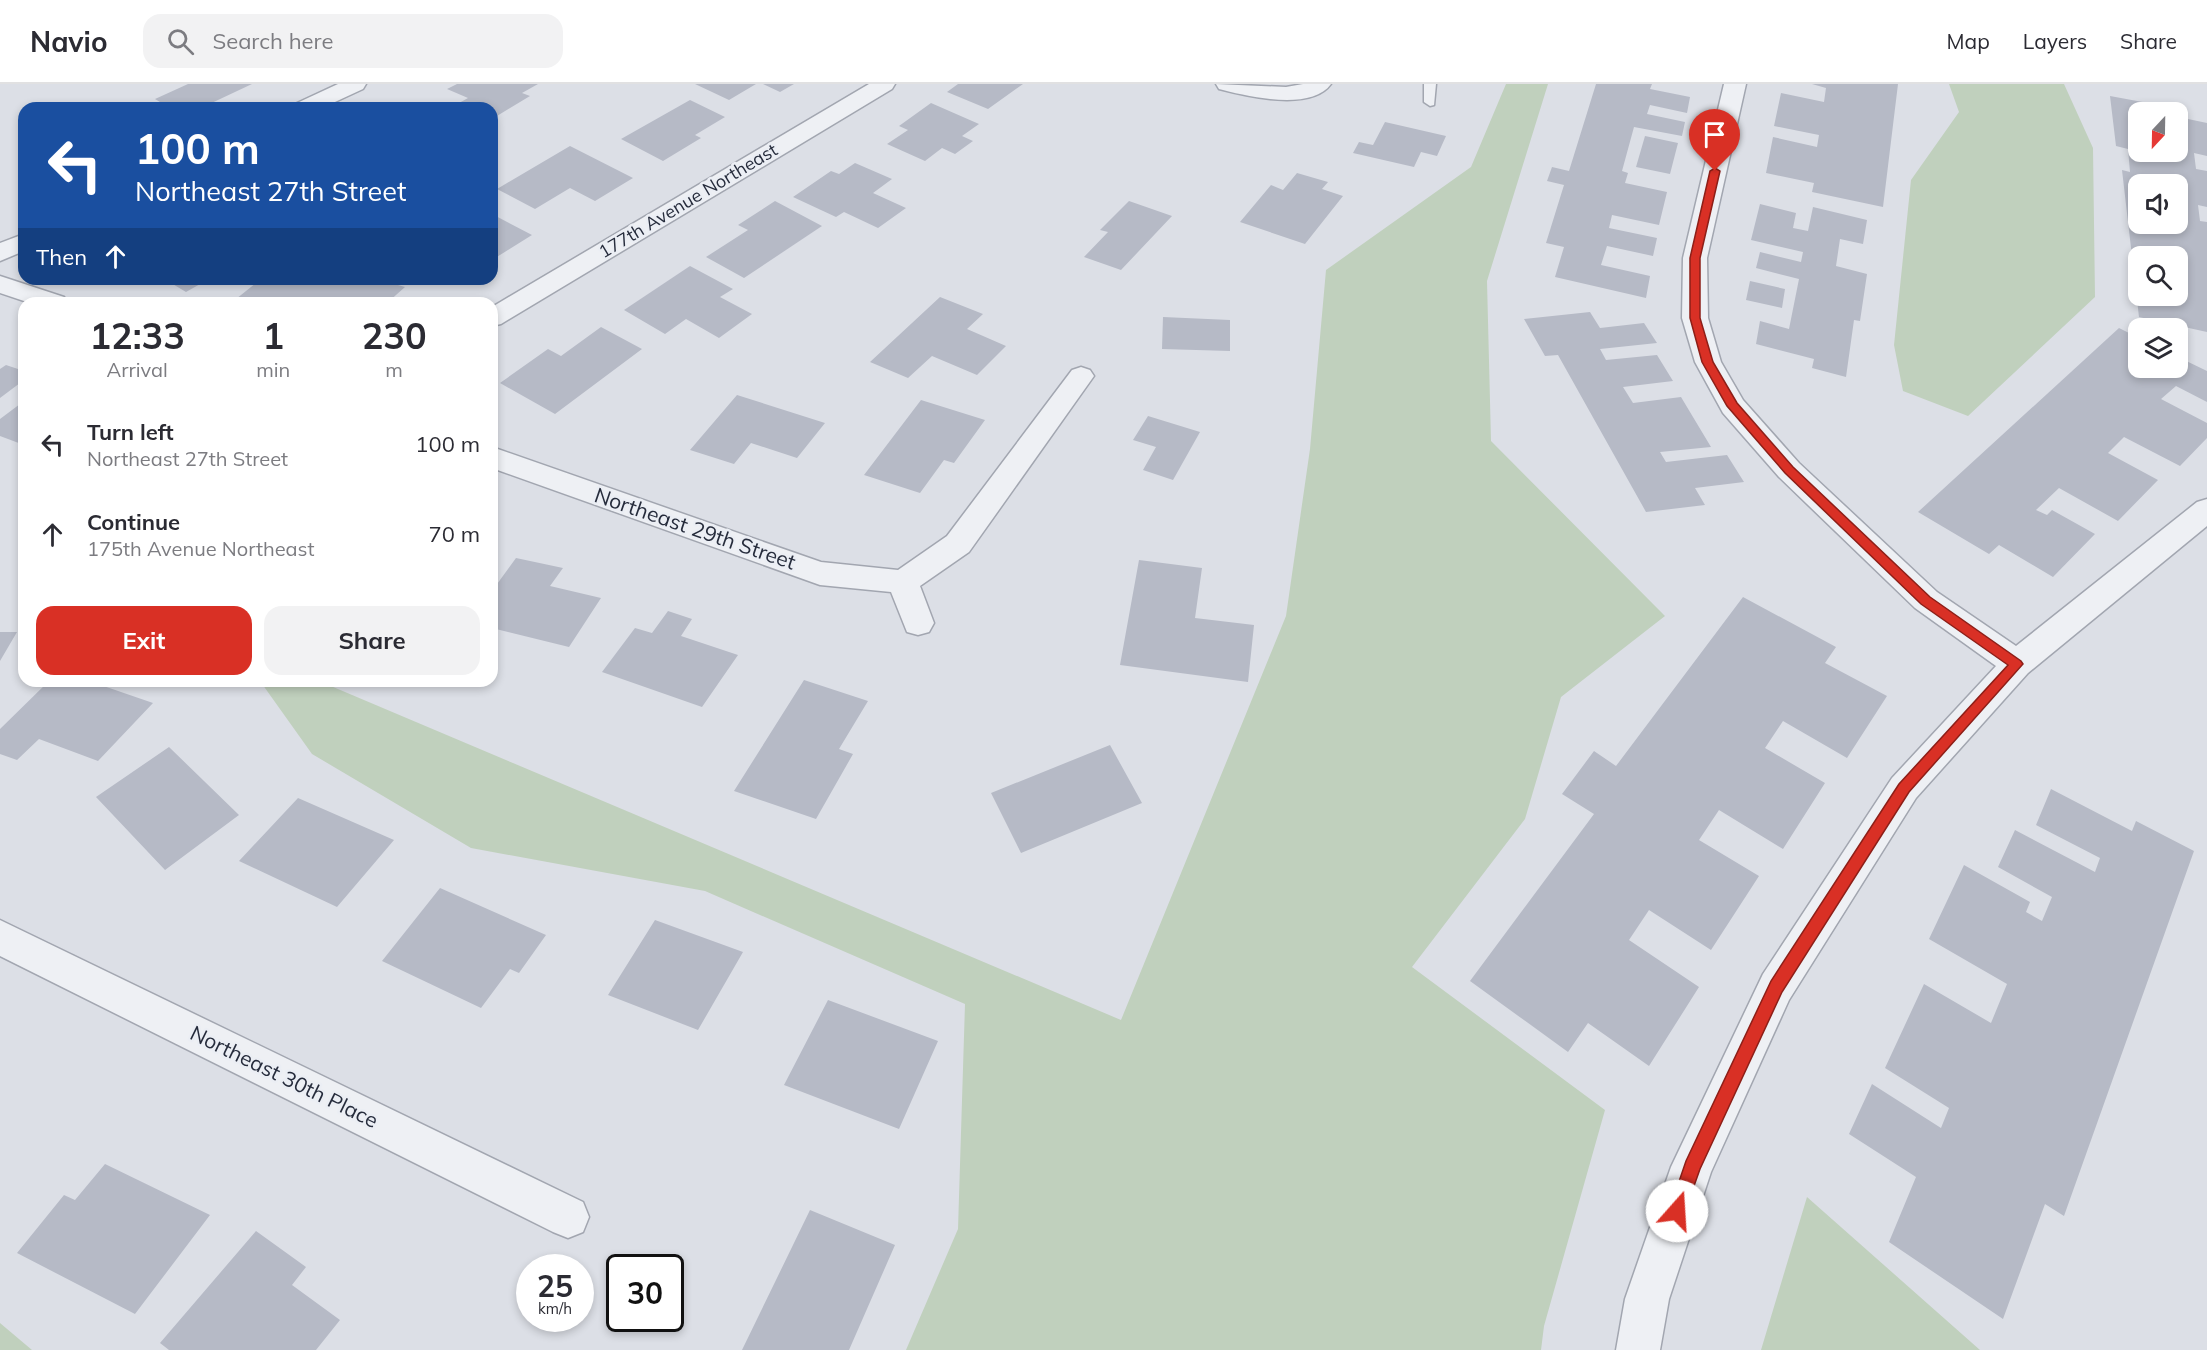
<!DOCTYPE html>
<style>
:root{--surface:#fff;--page:#f2f2f3;--text:#2b2b33;--muted:#7c7c81;--line:#e1e1e2;--accent:#d93025}
body{margin:0;font-family:Mulish,sans-serif;background:var(--page);color:var(--text);height:100vh;display:flex;flex-direction:column;font-size:22px;white-space:nowrap}
*{box-sizing:border-box;margin:0}
p{font-size:20px;color:var(--muted)}
.icon{flex:none;width:33px;height:33px;fill:none;stroke:currentColor;stroke-width:2;stroke-linecap:round;stroke-linejoin:round}
.map{position:relative;flex:1;overflow:hidden}
.details{position:absolute;left:18px;top:213px;width:480px;height:390px;display:flex;flex-direction:column;background:var(--surface);border-radius:18px;box-shadow:0 3px 9px #0003}
.details>*{flex:none}
.hud{position:absolute;left:18px;top:18px;width:480px;height:183px;border-radius:18px;box-shadow:0 3px 9px #0003;background:#1a4fa0;color:#fff;overflow:hidden}
.needle{width:39px;rotate:202deg}
.tools{position:absolute;left:2128px;top:18px;display:grid;gap:12px}
.tools a{display:grid;place-items:center;width:60px;height:60px;border-radius:12px;background:var(--surface);box-shadow:0 3px 9px #0003;font-size:30px}
.speed{position:absolute;left:516px;top:1170px;display:flex;gap:12px;font-size:30px;font-weight:700;text-align:center}
.speed>*{display:grid;place-content:center;width:78px;height:78px;border-radius:50%;background:var(--surface);box-shadow:0 3px 9px #0003;line-height:1}
.speed small{font-size:15px;font-weight:400}
.speed .limit{border:3px solid #111;border-radius:9px;background:#fff;color:#111}
.pin{position:absolute;display:grid;place-items:center;width:51px;height:51px;color:#fff;margin:-62px -26px;border-radius:50% 50% 50% 0;rotate:-45deg;box-shadow:0 0 6px #0007}
.pin .icon{rotate:45deg}
.me{position:absolute;width:66px;margin:-33px;rotate:19deg;stroke-linejoin:round;filter:drop-shadow(0 0 4px #0008)}
.turn{display:flex;align-items:center;gap:21px;height:126px;padding:0 18px;font-size:27px}
.turn .icon{width:78px;height:78px;stroke-width:2.5}
.turn b{display:block;font-size:42px;line-height:51px}
.then{display:flex;align-items:center;height:57px;padding:0 18px;background:#0003;gap:12px;font-size:22px}
.eta{display:flex;justify-content:space-evenly;align-items:center;height:102px;text-align:center}
.eta b{font-size:36px;font-weight:700;line-height:42px}
.primary-button{display:flex;gap:12px;margin-top:auto;padding:12px 18px}
.primary-button a{flex:1;height:69px;border-radius:18px;background:var(--accent);color:#fff;font-size:24px;font-weight:700;line-height:69px;text-align:center}
.primary-button a+a{background:var(--page);color:var(--text)}
ul{padding:0;list-style:none}
li{display:flex;align-items:center;gap:18px;height:90px;padding:0 18px}
li div{flex:1}
li b{display:block;font-size:22px}
li em{font-style:normal}
header{display:flex;align-items:center;gap:36px;box-sizing:border-box;height:84px;padding:0 30px;background:var(--surface);border-bottom:2px solid var(--line)}
header strong{font-size:28px}
nav{display:flex;gap:33px;margin-inline-start:auto;font-size:21px}
.search{width:420px;height:54px;background:var(--page);display:flex;align-items:center;gap:15px;box-sizing:border-box;padding:0 21px;border-radius:18px;color:var(--muted);font-size:22px}
.map>svg:first-child{display:block}
.green{fill:#c0d0bd}
.building{fill:#b6bac6;fill-rule:evenodd}
.lines{fill:none;stroke-linecap:round;stroke-linejoin:round}
.lane-casing{stroke:#a2a6b0;stroke-width:3}
.street-casing{stroke:#a2a6b0;stroke-width:3}
.lane{fill:#eef0f4;fill-rule:evenodd}
.street{fill:#eef0f4;fill-rule:evenodd}
.route{fill:#d93025;stroke:#8d1f18;stroke-width:1.5}
.labels{text-anchor:middle;stroke-width:5;stroke-linejoin:round;paint-order:stroke}
.far-street-label{font-size:18px;fill:#262c3c;stroke:#ebeef4}
.street-label{font-size:21px;fill:#262c3c;stroke:#ebeef4}
</style>
<header>
<strong>Navio</strong>
<div class="search"><svg class="icon" aria-label="search" viewBox="0 0 24 24"><circle cx="10" cy="10" r="6"/><path d="M15 15l6 6"/></svg>Search here</div>
<nav><a>Map</a><a>Layers</a><a>Share</a></nav>
</header>
<div class="map">
<svg width="2207" height="1266" viewBox="0 0 2207 1266">
<rect width="100%" height="100%" fill="#dcdfe6"/>
<path class="green" d="M1506,0h42l-61,197 4,160 174,175 -104,81 -36,122 -113,148 193,143 -61,216 -3,24h-635l52,-121 7,-225 -260,-113 -234,-43 -159,-94 -52,-73h59l802,339 165,-404 24,-167 16,-179 145,-103z
M1949,0h115l29,64 2,149 -127,119 -65,-25 -9,-46 17,-165 48,-68z
M1807,1113l173,153h-219z
M0,1239l32,27h-32z"/>
<path class="building" d="M188,0h64l-51,24h-31l-15,-9z
M457,0h81l-16,9 8,3 -38,23v-11h-42l18,-10 -21,-9z
M695,0h61l-27,16z
M763,0h31l-14,8z
M958,0h65l-35,25 -41,-17z
M1596,0h56l-2,5 40,8 -3,16 -37,-8 -3,9 38,8 -3,14 -48,-9 -12,44 6,2 -3,10 42,9 -8,33 -47,-10 -3,13 48,10 -4,18 -46,-10 -6,19 49,11 -4,22 -91,-21 9,-30 -18,-4 18,-58 -17,-4 5,-14 17,4z
M1812,0h86l-15,123 -71,-15 2,-9 -48,-10 7,-36 44,10 2,-12 -45,-9 7,-33 43,9 2,-14z
M2110,12l76,14 2,9 19,4v33l-13,-3 2,16 11,2v36l-9,-2 2,16 7,1v110l-68,-15 -17,-147 8,2 -2,-23 -12,-3zM2139,28h39v40h-39zM2139,100h39v40h-39zM2139,172h39v40h-39z
M690,16l35,17 -30,18 6,3 -38,23 -42,-22z
M931,19l48,21 -17,12 11,5 -18,13 -13,-6 -17,13 -38,-17 21,-14 -9,-4z
M1385,38l61,14 -9,20 -16,-4 -7,15 -61,-14 6,-11 14,3z
M1645,52l33,7 -8,31 -34,-7z
M570,62l63,32 -38,23 -25,-13 -35,21 -38,-20z
M855,79l37,16 -19,14 33,15 -28,20 -34,-16 -8,5 -43,-20 38,-26 8,3z
M1297,89l31,9 -6,7 21,7 -38,48 -65,-22 31,-37 12,5z
M775,117l47,25 -78,52 -38,-21 42,-27 -10,-5z
M1129,117l43,15 -51,54 -37,-13 24,-25 -8,-2z
M1760,120l36,9 -3,15 15,3 5,-24 54,13 -4,24 -23,-5 -4,27 31,8 -7,47 -6,-1 -8,57 -34,-9 2,-9 -58,-15 4,-23 29,8 10,-50 -43,-11 4,-16 41,10 2,-10 -52,-12z
M492,130l40,21 -40,25z
M690,182l43,23 -13,8 32,17 -33,24 -33,-19 -21,15 -41,-24z
M152,195h57l-23,13 -20,-12 -7,4z
M261,195h10l19,6 7,-6h80l28,8 -18,16h-59l-8,-3 -3,3h-86z
M1750,197l35,8 -3,19 -36,-8z
M940,213l43,17 -16,15 39,17 -29,29 -45,-19 -24,22 -38,-16z
M1590,228l10,16 44,-5 13,20 -57,6 6,11 51,-5 16,26 -50,6 10,16 48,-6 30,50 -51,5 6,10 61,-7 17,27 -49,6 10,17 -59,7 -88,-157 -13,1 -21,-37z
M1163,233l67,3v31l-68,-2z
M601,243l41,22 -87,65 -55,-31 48,-34 13,7z
M2119,244l20,10v30h39v-11l29,14v31l-31,-16 -15,13 46,24v15l-27,28 -56,-29 -16,16 50,27 -40,41 -59,-33 -23,22 11,5 5,-5 43,24 -42,43 -54,-32 -10,9 -71,-42z
M6,281l18,6v9l-24,18v-29z
M737,311l88,28 -28,35 -46,-15 -17,21 -44,-14z
M921,316l64,20 -31,43 -10,-3 -24,33 -56,-18z
M24,317v44l-24,-9v-17z
M1148,332l52,16 -27,48 -30,-10 13,-23 -23,-7z
M516,474l47,10 -13,18 51,12 -32,49 -77,-19v-37z
M1139,476l63,8 -7,50 59,7 -6,57 -128,-17z
M1743,513l93,50 -11,16 62,33 -40,62 -64,-37 -18,27 60,35 -42,66 -64,-39 -20,30 60,36 -48,74 -62,-40 -20,30 70,47 -50,79 -61,-43 -20,29 -98,-71 124,-167 -32,-20 32,-43 22,15z
M668,527l24,8 -11,17 57,19 -36,52 -100,-35 33,-44 17,5z
M0,548h17l-17,29z
M804,596l64,21 -29,48 14,5 -37,65 -82,-28z
M49,597h40l64,22 -55,58 -59,-22 -22,21 -17,-6v-25z
M1110,661l32,58 -121,50 -30,-60z
M169,663l70,68 -74,55 -69,-73z
M2051,705l81,42 4,-10 58,30 -130,365 -19,-12 -42,115 -114,-77 27,-65 -67,-43 23,-50 69,44 8,-20 -64,-40 39,-84 67,39 16,-39 -78,-45 35,-74 66,37 -4,10 16,9 10,-24 -54,-30 17,-37 80,42 5,-14 -64,-33z
M298,714l96,42 -57,67 -98,-46z
M440,804l106,47 -27,38 -9,-4 -29,39 -99,-47z
M655,836l88,32 -45,78 -90,-35z
M828,916l110,41 -39,88 -115,-44z
M105,1080l105,51 -75,99 -118,-61 47,-58 11,5z
M810,1126l85,35 -46,105h-107z
M256,1147l50,36 -14,18 48,35 -24,30h-147l-9,-7z"/>
<g class="lines">
<defs>
<path id="lane" d="M1424,0h12l-2,21 -4,1 -6,-4z"/>
<path id="street" d="M338,0h28l-3,5 -41,19h-28l3,-5z
M869,0h26l-3,5 -391,235 -9,2v-19z
M1216,0l70,3 17,-3h28c-20,28 -85,12 -112,5z
M1724,0h22l-39,174 1,60 13,44 22,38 56,63 138,129 79,54 181,-144 10,-3v27l-179,147 -112,125 -127,202 -78,172 -42,127 -9,51h-44l9,-51 46,-132 92,-193 129,-196 104,-112 -81,-58 -136,-131 -56,-64 -28,-51 -13,-44 1,-60z
M24,150v17l-24,10v-18z
M0,192l64,21 4,6h-38l-30,-10z
M1081,283l9,3 4,6 -125,176 -49,34 14,37 -5,9 -11,3 -11,-3 -16,-40 -71,-7 -328,-117v-21l329,115 77,8 49,-34 125,-166z
M0,836l583,282 6,15 -6,15 -15,6 -15,-6 -553,-276z"/>
</defs>
<use href="#lane" class="lane-casing"/>
<use href="#street" class="street-casing"/>
<use href="#lane" class="lane"/>
<use href="#street" class="street"/>
</g>
<path class="route" d="M1715,84l5,3 -20,87v60l13,44 24,41 56,64 137,130 91,64 2,3 -114,128 -127,200 -82,177 -17,48 -6,3 -6,-3 -2,-6 17,-50 85,-180 128,-197 109,-119 -87,-61 -136,-131 -58,-67 -25,-44 -12,-44v-60l20,-87z"/>
<g class="labels">
<g class="far-street-label">
<text transform="translate(688 117) rotate(-31)" y="6">177th Avenue Northeast</text>
</g>
<g class="street-label">
<text transform="translate(695 445) rotate(19)" y="7">Northeast 29th Street</text>
<text transform="translate(284 993) rotate(26)" y="7">Northeast 30th Place</text>
</g>
</g>
</svg>
<div class="tools">
<a><svg class="needle" viewBox="-14 -14 28 28"><path d="M0-13l5 13h-10z" fill="#e53935"/><path d="M0 13l5-13h-10z" fill="#7c7c81"/></svg></a>
<a><svg class="icon" aria-label="sound" viewBox="0 0 24 24"><path d="M4 9h4l5-4v14l-5-4H4zM17 9q2 3 0 6"/></svg></a>
<a><svg class="icon" aria-label="search" viewBox="0 0 24 24"><circle cx="10" cy="10" r="6"/><path d="M15 15l6 6"/></svg></a>
<a><svg class="icon" aria-label="layers" viewBox="0 0 24 24"><path d="M12 4l9 5-9 5-9-5zM3 14l9 5 9-5"/></svg></a>
</div>
<div class="speed"><div>25<small>km/h</small></div><div class="limit">30</div></div>
<div class="pin" style="left:1715px;top:87px;background:#d93025"><svg class="icon" aria-label="arrive" viewBox="0 0 24 24"><path d="M6 21V4h12l-3 4 3 4H6"/></svg></div>
<svg class="me" style="left:1677px;top:1127px" viewBox="-20 -20 40 40"><circle r="19" fill="#fff"/><path d="M0-13L10 11 0 6-10 11z" fill="#d93025"/></svg>
<div class="hud">
<div class="turn"><svg class="icon" aria-label="left" viewBox="0 0 24 24"><path d="M17 20v-9H6M10 6l-5 5 5 5"/></svg><div><b>100 m</b>Northeast 27th Street</div></div>
<div class="then">Then<svg class="icon" aria-label="ahead" viewBox="0 0 24 24"><path d="M12 20V5M6 11l6-6 6 6"/></svg></div>
</div>
<section class="details">
<div class="eta">
<div><b>12:33</b><p>Arrival</p></div>
<div><b>1</b><p>min</p></div>
<div><b>230</b><p>m</p></div>
</div>
<ul>
<li><svg class="icon" aria-label="left" viewBox="0 0 24 24"><path d="M17 20v-9H6M10 6l-5 5 5 5"/></svg><div><b>Turn left</b><p>Northeast 27th Street</p></div><em>100 m</em></li>
<li><svg class="icon" aria-label="ahead" viewBox="0 0 24 24"><path d="M12 20V5M6 11l6-6 6 6"/></svg><div><b>Continue</b><p>175th Avenue Northeast</p></div><em>70 m</em></li>
</ul>
<div class="primary-button"><a>Exit</a><a>Share</a></div>
</section>
</div>
